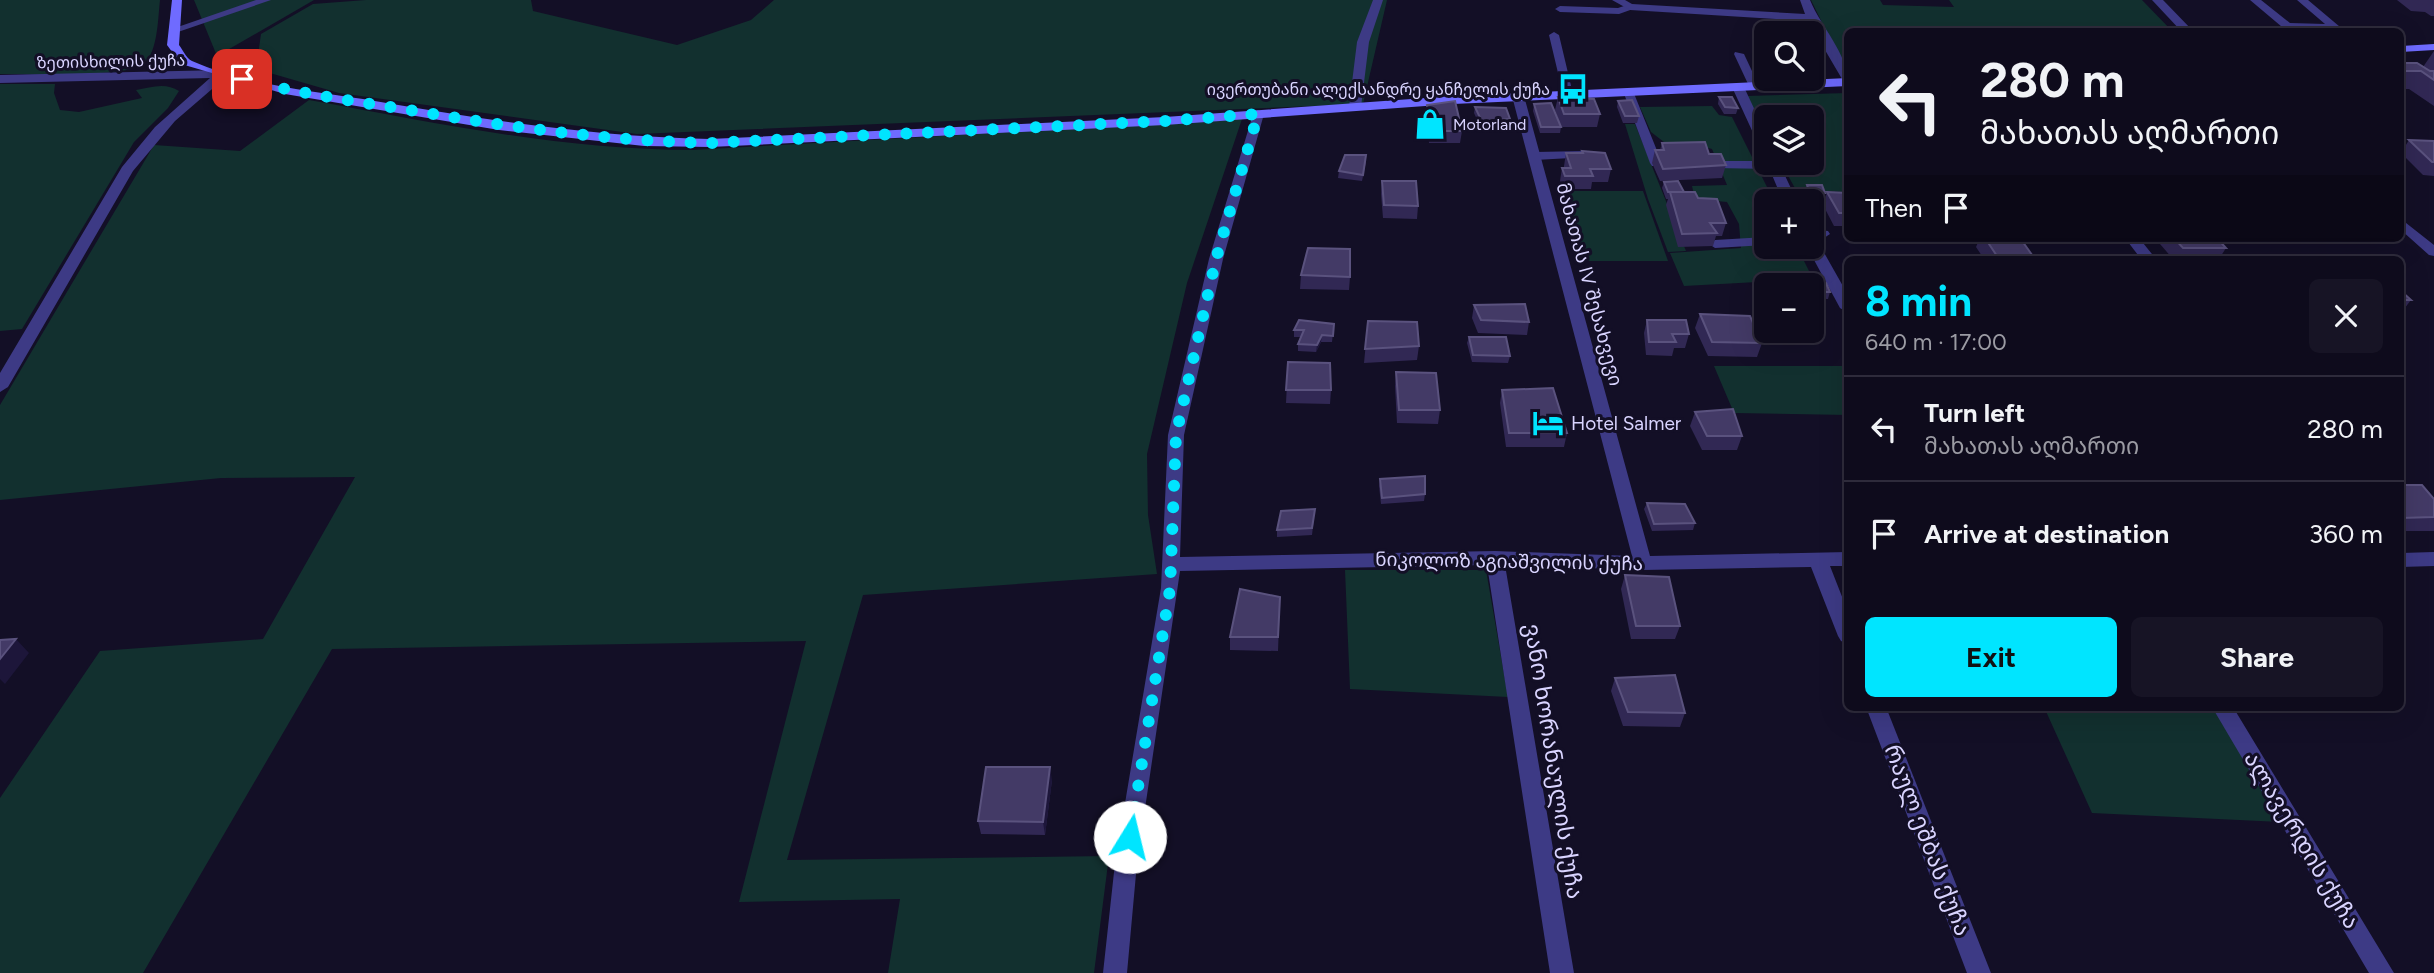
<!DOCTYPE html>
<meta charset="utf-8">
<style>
:root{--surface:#0e0b1c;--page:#171425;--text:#f1f3f6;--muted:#9b9ba3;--line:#2e2b3b;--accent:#00e5ff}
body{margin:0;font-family:Figtree,"Noto Sans Georgian",sans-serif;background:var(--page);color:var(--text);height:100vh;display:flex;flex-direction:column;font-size:26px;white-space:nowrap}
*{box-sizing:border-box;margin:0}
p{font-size:23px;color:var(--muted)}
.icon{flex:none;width:38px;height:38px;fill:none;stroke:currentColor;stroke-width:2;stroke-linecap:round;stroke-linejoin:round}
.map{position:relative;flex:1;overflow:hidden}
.sheet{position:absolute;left:1844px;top:256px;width:560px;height:455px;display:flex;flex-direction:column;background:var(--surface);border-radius:10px;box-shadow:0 7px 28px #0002,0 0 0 2px var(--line)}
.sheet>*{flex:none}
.guide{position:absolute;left:1844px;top:28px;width:560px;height:214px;border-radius:10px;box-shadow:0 7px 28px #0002,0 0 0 2px var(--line);background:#0e0b1c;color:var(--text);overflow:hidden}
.controls{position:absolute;left:1754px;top:21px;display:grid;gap:14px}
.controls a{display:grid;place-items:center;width:70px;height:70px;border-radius:10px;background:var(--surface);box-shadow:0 7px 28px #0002,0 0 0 2px var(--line);font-size:35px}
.pin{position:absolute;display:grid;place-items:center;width:60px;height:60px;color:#fff;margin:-30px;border-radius:14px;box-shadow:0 4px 10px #0006}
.me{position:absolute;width:77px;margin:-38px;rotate:9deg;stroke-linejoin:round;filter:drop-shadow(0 0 5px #0008)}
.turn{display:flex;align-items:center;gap:24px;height:147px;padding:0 21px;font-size:32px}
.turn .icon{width:91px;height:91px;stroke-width:2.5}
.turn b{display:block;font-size:49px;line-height:60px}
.then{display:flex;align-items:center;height:66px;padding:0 21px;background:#0003;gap:14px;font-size:26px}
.round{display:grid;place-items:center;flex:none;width:74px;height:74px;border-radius:10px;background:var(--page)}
.headline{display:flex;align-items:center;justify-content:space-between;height:119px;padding:0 21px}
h1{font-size:42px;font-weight:700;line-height:52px;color:var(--accent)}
.button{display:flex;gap:14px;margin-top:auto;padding:14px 21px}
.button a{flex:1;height:80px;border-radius:10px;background:var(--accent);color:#111;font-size:28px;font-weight:700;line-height:80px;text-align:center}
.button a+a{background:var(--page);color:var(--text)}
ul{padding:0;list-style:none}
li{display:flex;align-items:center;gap:21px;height:105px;padding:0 21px;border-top:2px solid var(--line)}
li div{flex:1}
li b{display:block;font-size:26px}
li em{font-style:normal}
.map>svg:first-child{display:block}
.green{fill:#12302f}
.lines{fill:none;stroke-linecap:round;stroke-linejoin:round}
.service{fill:#3d3a85;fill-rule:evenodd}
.minor{fill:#3d3a85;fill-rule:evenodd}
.tertiary{fill:#3d3a85;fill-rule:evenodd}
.secondary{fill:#6f6bff;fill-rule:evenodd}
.wall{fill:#312854}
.shaded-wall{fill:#1d163a}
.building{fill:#433a66;stroke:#5a527e;stroke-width:2}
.route{stroke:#00e5ff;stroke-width:12;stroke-dasharray:0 21.6}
.labels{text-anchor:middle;stroke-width:6;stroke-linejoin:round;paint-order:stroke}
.far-street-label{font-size:16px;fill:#d9d4ff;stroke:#130f26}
.far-poi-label{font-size:16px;fill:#d9d4ff;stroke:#130f26;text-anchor:end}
.street-label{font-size:19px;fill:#d9d4ff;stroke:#130f26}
.poi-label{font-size:19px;fill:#d9d4ff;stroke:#130f26;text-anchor:start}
.near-street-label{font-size:23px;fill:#d9d4ff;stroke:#130f26}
</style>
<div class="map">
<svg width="2434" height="973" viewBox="0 0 2434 973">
<rect width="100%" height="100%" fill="#130f26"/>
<path class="green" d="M0,0h160c-2,17 -2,50 -15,63 -14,15 -120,11 -145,11z
M194,0h120l-97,56z
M366,0h165l2,11 144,34 74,-25 23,-20h613l-24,104 -726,30 -298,-41 -83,-24 5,-35 52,-30z
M1811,0h69l3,5 71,2 -5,-7h193l30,31 -324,1v33l-9,-8z
M0,84h55l-1,9 6,17 19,2 63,-14 -6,-8c15,-3 30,-8 43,1l-11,17 -34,34 -112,187 -22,2z
M1848,93v99l-52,-2 -15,-27h30v-46h-45v16l-19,-37z
M309,100c127,23 254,50 384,50l549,-31 -55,164 -40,171 1,61 9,59 -294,21 -76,265 322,-4 -15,117h-206l12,-74 -161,3 67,-261 -474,8 -189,324h-143v-175l100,-147 163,-12 92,-162 -134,1 -221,22v-95l154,-260 86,6z
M1712,106l7,9 13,2 42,84h-8v46h31l16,32 -129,7 -14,-33 71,-5 -2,-24 -12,-22 -32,-3 -3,-13 35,-1 -15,-36 -11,-3 -28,3 -22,-17 -11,-25z
M1625,124h10l51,127 -18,1 -20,-53z
M1559,191h84l25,70h-88z
M1714,366h134v49l-114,-2z
M1345,570h141l22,127 -158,-8z
M2044,707h171l66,115 -189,-9z"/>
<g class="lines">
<path class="service" d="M256,0h15l-93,32 -9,-2z
M2250,0h11l29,23 35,1 -28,-24h11l38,32 -48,-3 2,3h-12z
M1630,4l3,1v4l-14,5 -59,-2 -5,-3 5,-3 58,2z
M1554,32l5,3 14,59 -5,3 -5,-3 -14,-59z
M1735,52l9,2 15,32 -1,2 -9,-2 -15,-32z
M1628,88l5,3 29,72 -2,3h-8l-2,-3 -27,-72z
M1585,151l6,4 -2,2 -54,3 -6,-4 6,-4z
M1717,161h49l14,4 -6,4 -61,-1 -2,-3z
M1811,229l17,2 2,3 -6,4 -13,-1z
M1766,237v8l-51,3 -6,-4 6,-4z"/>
<path class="minor" d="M1612,0h13l7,4 173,10 -5,-14h10c11,27 38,54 38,83l-6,-4 -34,-58 -178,-11z
M2152,0h11l31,32h-12z
M222,70l6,4 -2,3 -51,44 -42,50 -125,216 -8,5v-19l122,-206 33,-40 55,-49 -210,5v-8z
M1738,83l6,4 22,47v18l-6,-4 -28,-61z
M1518,92l6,4 126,460 198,-4v14h-18l18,46v32l-7,-3 -3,-5 -27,-69 -168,3 -138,-5 69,408h-24l-63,-408 -307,6 -43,292 -10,110h-24l12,-110 46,-275 7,-153 41,-176 45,-148 4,-1 6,4 -41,145 -39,176 -4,122 315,-6 137,5 -120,-460z
M1767,163h12l18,38h-14z
M2401,219l33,26v11l-5,-1 -28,-25z
M1811,238l7,4 30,53v18l-8,-5 -33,-61h4z
M2125,238h14l17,21h-15z
M2434,552v14l-33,1v-14z
M1866,707h20l105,266h-24z
M2212,707h21l161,266h-25z"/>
<path class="tertiary" d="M1373,0h10l-14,42 -8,65 -6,4 -6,-4 8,-65z"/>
<path class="secondary" d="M172,0h10l-3,45c4,5 7,13 13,16 49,22 118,30 171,38 115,20 230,38 347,40l455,-22 288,-21 395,-18v8l-395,18 -288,21 -455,22 -66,-1 -145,-16 -214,-36 -104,-30 -14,-19z
M2434,44v6l-33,2v-6z"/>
</g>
<path class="wall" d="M2397,0h37v16h-3l-6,-4 -14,-1z
M2434,51v55l-25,-17h-8v-28l4,2 18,4z
M1558,97l42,17 -3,13h-36l-6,-17z
M1719,97l19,11 -2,6h-12l-6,-10z
M1618,101l21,15 -2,7h-14l-6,-16z
M1534,104l27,23 -1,6h-20l-7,-22z
M1427,105l35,26 -2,12h-31l-3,-26z
M1475,107l34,18 -28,3 -7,-15z
M2409,140l25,1v35l-11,-1 -22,-22z
M1662,143l47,11 17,11 -4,13 -62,3 -8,-18 3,-13h5z
M1582,151l29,18 -3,13h-16l-1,7h-29l-2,-8 2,-13h2v-2l2,-13h15z
M1366,162l-4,19 -24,-3 1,-7z
M1382,181l36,25 -1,13 -34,-1 -2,-24z
M1664,182l34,16 28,25 -4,13h-6l-3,10 -35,1 -12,-42 2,-6h-2l-4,-11z
M1807,185l18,8 -3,7 -14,-1 -4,-8z
M1827,192l21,1v39l-3,-6h-11l-11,-21z
M1980,238h40l15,21h-51l-8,-12z
M2163,238h54l9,10 -7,11h-46l-13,-15z
M1301,275l49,2 -1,13 -49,-1z
M1826,283l4,9 -2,7h-17v-14h-18v-1z
M2401,291l10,9 -10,13z
M1474,305l55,17 -2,13 -49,-2 -6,-15z
M1700,314l62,29 -5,14 -49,-1 -13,-28z
M1647,320l42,14 -4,14h-11l-2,8 -26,-1 -2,-22z
M1368,321l51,25 -2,14 -53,3z
M1334,324l-2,18h-11l-5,10 -18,-1v-7l3,-7h-7v-7z
M1469,337l41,19 -2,7 -36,-1 -5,-19z
M1288,362l43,28 -1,14 -44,-1z
M1396,372l44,38 -2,14 -41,-1 -2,-37z
M1502,390l65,43 -3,14h-58l-6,-44z
M1695,412l47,24 -5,14h-35l-12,-24z
M1380,479l45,15 -1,7 -43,3 -2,-18z
M2401,485l33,32v14h-33z
M1647,503l48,20 -2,7 -41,1 -8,-22z
M1315,509l-3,26 -35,2v-7z
M1625,575l55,51 -5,13h-44l-10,-50z
M1280,597l-2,54 -48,-1v-13z
M1615,678l70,35 -5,14 -57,-1 -12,-35z
M1052,780l-7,55 -64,-1 -3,-13z"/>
<path class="shaded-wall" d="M1510,119l-1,6 -28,3 1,-6z
M1322,335l-1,7 -5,10 1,-7z
M16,639l13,14 -24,31 -5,-5v-20z
M1050,767l2,13 -7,55 -2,-13z"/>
<path class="building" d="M2401,61l4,2h12l13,8h4v9l-13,-9h-18l-2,-1z
M1558,97l36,2 6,15h-36z
M1719,97h13l6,11 -13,-1z
M1632,100l7,16h-14l-7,-15z
M1455,101l7,30h-31l-4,-26z
M1551,103l10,24h-20l-7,-23z
M1475,107l31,1 4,11 -28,3z
M2409,140l25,1v21h-2z
M1705,142l4,12h12l5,11 -63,4 -8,-19h9l-2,-7z
M1582,151l23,2 6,16h-21l3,7h-28l-3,-8h9l-5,-15h17z
M1345,155h21l-3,20 -24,-4z
M1382,181h34l2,25 -34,-1z
M1678,181l6,11h-16l-4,-10z
M1807,185h15l3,8h-15z
M1670,192h25l3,6 19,1 9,24h-16l7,10 -35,1z
M1827,192l21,1v20h-9z
M1985,238h35l15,21h-36z
M2174,238h43l9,10h-43z
M1308,248l42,1v28l-49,-2z
M1826,283l4,9h-19v-7h-17l-1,-1z
M2401,291l10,9h-10z
M1525,304l4,18 -48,-2 -7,-15z
M1700,314l50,2 12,27 -50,-1z
M1299,320l35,4 -1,12 -11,-1 -5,10 -19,-1 6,-14h-10z
M1647,320h39l3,14h-17l4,8h-27z
M1368,321l49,1 2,24 -54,3z
M1469,337h37l4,19 -37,-1z
M1288,362l42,1 1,27h-45z
M1396,372l40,1 4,37h-41z
M1553,388l14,45h-58l-7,-43z
M1733,409l9,27h-35l-12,-24z
M1425,476v18l-43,4 -2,-19z
M2401,485h21l12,14v18l-33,1z
M1647,503l38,1 10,19 -41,1z
M1315,509l-3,19 -35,2 4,-19z
M1625,575l44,2 11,49h-44z
M1240,589l40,8 -2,40h-48z
M16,639l-16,20v-19z
M1675,675l10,38 -57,-1 -13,-34z
M986,767h64l-7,55 -65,-1z"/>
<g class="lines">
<path class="route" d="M242,79c55,14 111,22 167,31 100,17 199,31 301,33l455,-22 93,-7 -42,145 -40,176 -6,154 -40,248"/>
</g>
<defs>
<symbol id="bus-bare" viewBox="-9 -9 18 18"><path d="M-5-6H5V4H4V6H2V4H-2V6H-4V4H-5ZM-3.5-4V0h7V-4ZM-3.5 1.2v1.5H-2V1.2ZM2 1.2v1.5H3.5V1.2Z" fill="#00e5ff" stroke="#130f26" stroke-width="2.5" paint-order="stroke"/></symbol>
<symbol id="shop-bare" viewBox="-9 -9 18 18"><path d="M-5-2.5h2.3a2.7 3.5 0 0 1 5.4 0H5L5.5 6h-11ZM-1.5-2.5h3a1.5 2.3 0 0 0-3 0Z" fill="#00e5ff" stroke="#130f26" stroke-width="2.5" paint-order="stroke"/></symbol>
<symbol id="hotel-bare" viewBox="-9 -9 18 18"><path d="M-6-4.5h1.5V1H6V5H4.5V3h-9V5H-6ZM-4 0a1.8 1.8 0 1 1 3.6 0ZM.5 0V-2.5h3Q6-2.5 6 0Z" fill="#00e5ff" stroke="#130f26" stroke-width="2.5" paint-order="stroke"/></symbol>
</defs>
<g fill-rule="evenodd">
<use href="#bus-bare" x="1551" y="67" width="44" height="44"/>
<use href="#shop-bare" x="1408" y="102" width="44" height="44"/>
<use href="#hotel-bare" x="1526" y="401" width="44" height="44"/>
</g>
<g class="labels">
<g class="far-street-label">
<text transform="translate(111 61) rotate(-1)" y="6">ზეთისხილის ქუჩა</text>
</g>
<g class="far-poi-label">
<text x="1550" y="95">ივერთუბანი ალექსანდრე ყანჩელის ქუჩა</text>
<text x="1453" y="130" text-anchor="start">Motorland</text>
</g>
<g class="street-label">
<text transform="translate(1590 284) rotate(75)" y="7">მახათას IV შესახვევი</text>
<text transform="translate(1509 561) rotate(1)" y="7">ნიკოლოზ აგიაშვილის ქუჩა</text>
</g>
<g class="poi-label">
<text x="1571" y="430">Hotel Salmer</text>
</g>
<g class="near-street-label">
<text transform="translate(1554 761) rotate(81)" y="8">ვანო ხორანაულის ქუჩა</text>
<text transform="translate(1928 840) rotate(69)" y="8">რაულ ეშბას ქუჩა</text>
<text transform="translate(2302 840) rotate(59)" y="8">ალავერდის ქუჩა</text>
</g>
</g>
</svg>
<div class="controls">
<a><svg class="icon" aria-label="search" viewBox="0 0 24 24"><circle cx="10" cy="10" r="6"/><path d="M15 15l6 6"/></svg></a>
<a><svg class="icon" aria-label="layers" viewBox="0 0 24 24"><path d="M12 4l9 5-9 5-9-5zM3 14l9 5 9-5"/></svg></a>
<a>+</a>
<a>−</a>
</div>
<div class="pin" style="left:242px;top:79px;background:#d93025"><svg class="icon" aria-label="arrive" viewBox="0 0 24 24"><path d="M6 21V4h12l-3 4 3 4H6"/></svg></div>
<svg class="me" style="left:1130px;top:837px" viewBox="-20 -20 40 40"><circle r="19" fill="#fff"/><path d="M0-13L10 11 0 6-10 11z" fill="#00e5ff"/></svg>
<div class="guide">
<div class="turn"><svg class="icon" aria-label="left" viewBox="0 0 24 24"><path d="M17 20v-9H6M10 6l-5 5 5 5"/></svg><div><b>280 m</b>მახათას აღმართი</div></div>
<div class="then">Then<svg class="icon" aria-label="arrive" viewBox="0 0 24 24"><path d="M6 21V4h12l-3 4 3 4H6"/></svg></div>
</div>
<section class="sheet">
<div class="headline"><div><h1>8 min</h1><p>640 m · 17:00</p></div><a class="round"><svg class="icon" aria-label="close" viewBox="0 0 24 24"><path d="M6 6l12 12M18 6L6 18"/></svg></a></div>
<ul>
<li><svg class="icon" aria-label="left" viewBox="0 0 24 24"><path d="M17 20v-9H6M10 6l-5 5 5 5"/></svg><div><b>Turn left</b><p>მახათას აღმართი</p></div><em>280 m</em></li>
<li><svg class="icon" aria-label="arrive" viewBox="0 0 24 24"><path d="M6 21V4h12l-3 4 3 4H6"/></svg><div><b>Arrive at destination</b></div><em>360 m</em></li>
</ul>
<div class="button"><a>Exit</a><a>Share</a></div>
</section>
</div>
